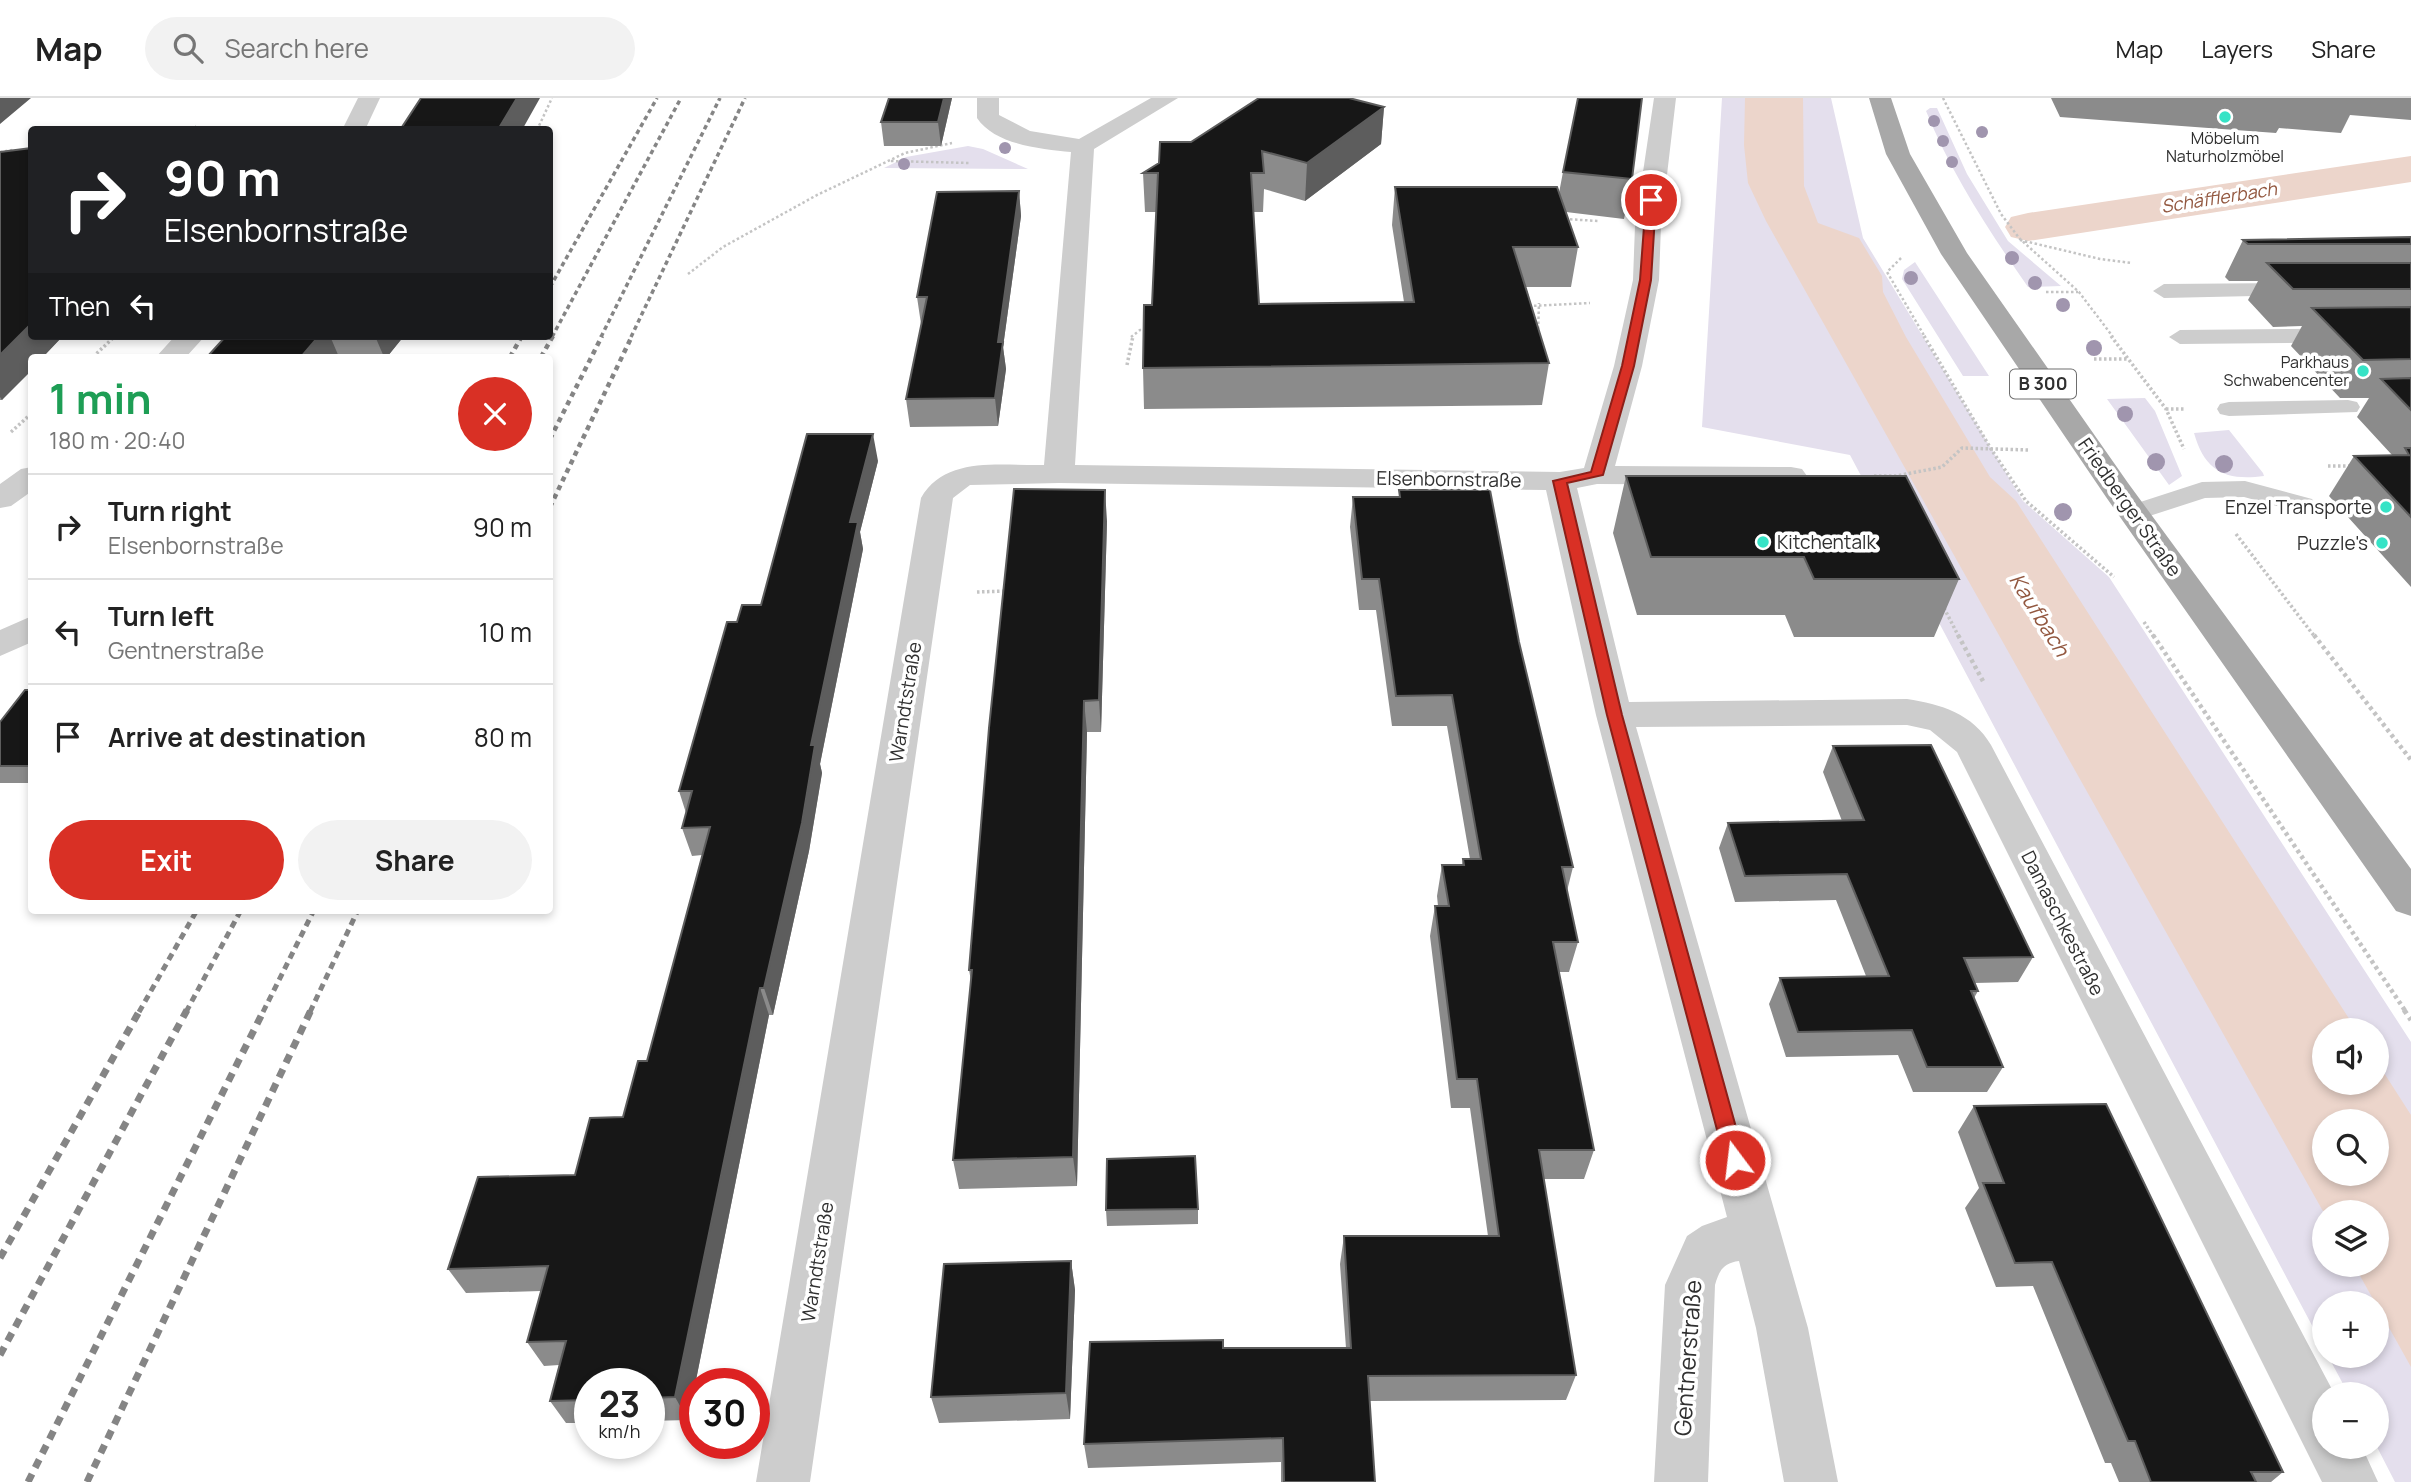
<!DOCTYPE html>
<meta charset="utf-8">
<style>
:root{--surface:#fff;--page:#f2f2f2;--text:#222;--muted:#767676;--line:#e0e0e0;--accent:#d93025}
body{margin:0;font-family:Manrope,sans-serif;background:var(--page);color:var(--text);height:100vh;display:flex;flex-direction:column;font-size:26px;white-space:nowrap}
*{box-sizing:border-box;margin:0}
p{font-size:23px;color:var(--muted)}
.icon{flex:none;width:38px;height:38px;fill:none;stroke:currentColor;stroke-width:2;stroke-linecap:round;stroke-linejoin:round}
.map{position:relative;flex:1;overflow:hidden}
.side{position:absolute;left:28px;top:256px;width:525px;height:560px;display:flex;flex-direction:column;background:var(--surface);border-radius:7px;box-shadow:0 4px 10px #0003}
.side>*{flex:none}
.hud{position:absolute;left:28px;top:28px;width:525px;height:214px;border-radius:7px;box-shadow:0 4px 10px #0003;background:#202124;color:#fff;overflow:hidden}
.buttons{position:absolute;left:2312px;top:920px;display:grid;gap:14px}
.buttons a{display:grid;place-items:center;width:77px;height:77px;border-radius:50%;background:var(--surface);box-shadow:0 4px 10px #0003;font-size:35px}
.speed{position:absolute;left:574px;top:1270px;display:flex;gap:14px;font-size:35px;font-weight:700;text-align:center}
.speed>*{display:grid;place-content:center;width:91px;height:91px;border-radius:50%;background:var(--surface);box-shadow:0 4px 10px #0003;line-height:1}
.speed small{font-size:18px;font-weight:400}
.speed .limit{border:10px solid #d22;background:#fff;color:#111}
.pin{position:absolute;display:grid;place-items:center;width:60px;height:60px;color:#fff;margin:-30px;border:4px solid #fff;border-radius:50%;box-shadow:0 2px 7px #0007}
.me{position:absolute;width:77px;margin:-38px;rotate:345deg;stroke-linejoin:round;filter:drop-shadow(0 0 5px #0008)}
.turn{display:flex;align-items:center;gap:24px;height:147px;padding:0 21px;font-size:32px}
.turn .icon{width:91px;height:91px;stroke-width:2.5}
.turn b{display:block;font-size:49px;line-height:60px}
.then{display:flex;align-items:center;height:66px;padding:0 21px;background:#0003;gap:14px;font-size:26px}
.round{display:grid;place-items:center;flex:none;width:74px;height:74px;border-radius:37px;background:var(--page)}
.overview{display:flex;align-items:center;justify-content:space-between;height:119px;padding:0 21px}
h1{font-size:42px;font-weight:700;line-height:52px;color:#1e9e55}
.button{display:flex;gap:14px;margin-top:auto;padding:14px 21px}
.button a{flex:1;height:80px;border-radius:42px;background:var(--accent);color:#fff;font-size:28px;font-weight:700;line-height:80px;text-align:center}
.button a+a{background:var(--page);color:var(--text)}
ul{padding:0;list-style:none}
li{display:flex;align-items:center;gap:21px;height:105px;padding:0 21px;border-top:2px solid var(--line)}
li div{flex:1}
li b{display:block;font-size:26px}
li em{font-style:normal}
header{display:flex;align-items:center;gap:42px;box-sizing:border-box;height:98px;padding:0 35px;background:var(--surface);border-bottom:2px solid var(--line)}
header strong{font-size:33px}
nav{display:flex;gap:38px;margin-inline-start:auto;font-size:24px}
.search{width:490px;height:63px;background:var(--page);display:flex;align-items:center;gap:18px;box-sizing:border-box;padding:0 24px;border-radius:38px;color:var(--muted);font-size:26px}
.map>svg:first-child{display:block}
.green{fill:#e4dfed;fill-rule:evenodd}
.water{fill:#ecd5cb;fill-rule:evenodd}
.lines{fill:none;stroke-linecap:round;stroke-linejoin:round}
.canal{fill:#ecd5cb;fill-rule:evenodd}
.path-far3{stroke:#c4c4c4;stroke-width:2.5;stroke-dasharray:2.5 2.5;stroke-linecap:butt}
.path-far2{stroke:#c4c4c4;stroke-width:3.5;stroke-dasharray:2.5 2.5;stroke-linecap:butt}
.path-far1{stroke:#c4c4c4;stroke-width:4.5;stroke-dasharray:3.5 3.5;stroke-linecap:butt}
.path{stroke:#c4c4c4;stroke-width:5;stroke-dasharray:4.5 4.5;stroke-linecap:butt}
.lane{fill:#cdcdcd;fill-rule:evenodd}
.street{fill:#cdcdcd;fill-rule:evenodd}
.primary{fill:#a8a8a8;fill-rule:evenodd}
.rail-far3{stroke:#858585;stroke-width:3.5;stroke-dasharray:4.5 3.5;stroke-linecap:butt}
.rail-far2{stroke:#858585;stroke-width:4.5;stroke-dasharray:5 4.5;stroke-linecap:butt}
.rail-far1{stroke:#858585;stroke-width:5;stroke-dasharray:7 5;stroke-linecap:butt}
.rail{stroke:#858585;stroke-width:7;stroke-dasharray:9 7;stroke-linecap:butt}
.tree{fill:#a095ae}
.wall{fill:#8b8b8b}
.shaded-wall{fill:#5d5d5d}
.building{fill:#171717;stroke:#5d5d5d;stroke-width:2}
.route{fill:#d93025;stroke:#8d1f18;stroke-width:2}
.poi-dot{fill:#36e3c6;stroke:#fff;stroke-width:2.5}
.labels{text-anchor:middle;stroke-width:7;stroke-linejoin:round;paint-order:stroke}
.far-poi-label{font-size:16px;fill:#303030;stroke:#fff}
.far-water-label{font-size:18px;font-style:italic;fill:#92573f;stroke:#fff}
.shield{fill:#fff;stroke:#6e6e6e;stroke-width:2}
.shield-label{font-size:18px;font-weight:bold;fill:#303030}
.street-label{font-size:19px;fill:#303030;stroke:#fff}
.poi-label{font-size:19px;fill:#303030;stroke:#fff;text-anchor:end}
.water-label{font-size:21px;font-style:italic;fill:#92573f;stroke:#fff}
.near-street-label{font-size:23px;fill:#303030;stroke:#fff}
</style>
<header>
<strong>Map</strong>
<div class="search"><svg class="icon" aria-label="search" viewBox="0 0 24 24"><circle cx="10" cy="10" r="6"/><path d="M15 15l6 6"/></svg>Search here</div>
<nav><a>Map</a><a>Layers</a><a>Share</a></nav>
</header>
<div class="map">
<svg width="2411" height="1384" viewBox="0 0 2411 1384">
<rect width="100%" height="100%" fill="#fff"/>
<path class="green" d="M1722,0h109l32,140 160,263 86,76 302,465v440h-16l-18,-35 -1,-52h-27l-21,-39h48v-52h-52v44l-474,-893 -148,-28zM2324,933h52v52h-52zM2324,1024h52v52h-52zM2324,1115h52v52h-52z
M1930,10h7l30,66 41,67 53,45 -33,1c-39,-56 -76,-112 -102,-176z
M968,48l15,3 45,20 -144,-1 22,-11z
M1915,164l74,114h-26l-61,-97 2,-9z
M2145,300l10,13 27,65 -13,9 -62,-86z
M2229,332l34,43 1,3c-38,5 -59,-4 -70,-43z"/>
<path class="water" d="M1745,0h58l1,88 14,37 41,15 23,38 1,16 23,45 84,140 26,24 341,530h-33v52h52l1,-21 34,53v252l-57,-102h22v-52h-52l-558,-992 -18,-38 -4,-38zM2324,1024h52v52h-52z"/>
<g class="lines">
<path class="canal" d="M2411,58v26l-383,59 -17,-4 -6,-10 6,-10 17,-4z"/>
<path class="path-far3" d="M1943,0l58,116 19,25 59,53 34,45
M537,32l15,-32
M0,54l13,-2
M891,63l79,2
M1565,121l33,2
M2020,142l80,19 32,4
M1901,160l-14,14 38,65
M688,176l35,-27 94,-52 88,-42 47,-10
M2046,194h32
M1529,208l61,-3
M1538,236l1,-31
M1131,239l9,-7h9"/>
<path class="path-far2" d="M1924,238l67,113 35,52 88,76
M2111,238l55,73 18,40
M93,259l22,-21
M2094,261h33
M1127,267l6,-29
M2166,311h20
M11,334l21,-19
M2328,368h23
M1874,378h22l46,-9 20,-19 67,2
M2236,436l79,103
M977,494l30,-1
M1944,510l15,29
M2144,524l10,15"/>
<path class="path-far1" d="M1958,537l26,48
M2153,537l253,377
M2314,537l97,125"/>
<path class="path" d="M2404,912l7,10"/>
<path class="lane" d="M2294,185l11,7 -3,5 -138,3 -11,-7 11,-7z
M2411,230v14l-231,2 -11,-7 11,-7z
M2348,302l9,2 3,5 -3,5 -128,4 -9,-2 -3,-5 3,-5 9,-2z
M2245,383l67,18 4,6 -4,6 -9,2 -59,-16 -39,1 -71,23 -9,-2 -4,-6 4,-6 77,-25z"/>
<path class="street" d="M358,0h22l-15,32h-23z
M977,0h22v17l31,16 49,8 72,-41h27l-84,51 -19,316 485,7 24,-4 30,-102 19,-86 2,-54 19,-128h22l-15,128 -2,54 -17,86 -27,100 176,1 11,2 5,7 -5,7 -11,2 -194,-1 -20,4 52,214 278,-3c34,5 66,15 84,46l344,650h-11v52h38l16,35h-56l-365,-730 -27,-22 -23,-5 -271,2 172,601 30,154h-54l-28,-154 -17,-67c-16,2 -20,10 -24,24l-7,197h-54l11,-197 22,-49 15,-10 25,-9 -131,-502 -50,-225 -487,-7 -89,2 -17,13 -143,984h-54l165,-984c24,-43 81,-32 123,-33l27,-313c-30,-3 -76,-7 -94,-34z
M175,238h30l-19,21h-30z
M32,369v24l-21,15 -11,2v-24l21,-15z
M32,518v26l-32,14v-26z"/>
<path class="primary" d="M1869,0h22l19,56 57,99 161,230 283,386v47l-15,-5 -290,-414 -165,-243 -55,-100z"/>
<path class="rail-far3" d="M550,189l107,-189
M552,239l129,-239
M601,239l119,-239
M631,239l114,-239"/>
<path class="rail-far2" d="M510,259l12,-21
M541,259l12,-21
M550,341l52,-103
M550,409l82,-171"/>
<path class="rail-far1" d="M139,914l58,-102
M186,914l55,-102
M263,914l51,-102
M310,914l48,-102"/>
<path class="rail" d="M0,1160l140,-248
M0,1257l187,-345
M28,1384l236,-472
M87,1384l224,-472"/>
</g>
<g class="tree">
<circle cx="1934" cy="23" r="6"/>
<circle cx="1982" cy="34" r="6"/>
<circle cx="1943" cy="43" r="6"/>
<circle cx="1005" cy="50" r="6"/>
<circle cx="1952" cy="64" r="6"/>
<circle cx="904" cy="66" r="6"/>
<circle cx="2012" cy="160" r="7"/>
<circle cx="1911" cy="180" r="7"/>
<circle cx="2035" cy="185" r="7"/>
<circle cx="2063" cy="207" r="7"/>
<circle cx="2094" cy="250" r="8"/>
<circle cx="2125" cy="316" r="8"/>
<circle cx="2156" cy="364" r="9"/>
<circle cx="2224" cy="366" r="9"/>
<circle cx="2063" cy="414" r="9"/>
</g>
<path class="wall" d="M889,0h63l-11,48h-57l-3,-24z
M2051,0h360v22l-61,-5 -9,18 -62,-5 -3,5 -216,-16z
M1384,9l-3,37 -76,57 -41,-12 -1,23h-10l6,92 145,-2 -12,-77 3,-38 164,6 4,-21 69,7 -8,40 -58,-7 12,35 -7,40h-45l23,76 -7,42 -398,4 -1,-41 9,-63 5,-93h-12l-2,-39 48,-31z
M0,54l32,184h51l-2,2h-20l-18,19h-11l-30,43h-2z
M1019,93l2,25 -18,131 3,22 -8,57 -88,1 -4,-28 16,-75h-1l-4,-27z
M2411,139v350l-82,-91 25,-40 38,-1 -35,-38 12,-19h-29l-49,-52 11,-20 -29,1 -25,-27 10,-19h-29l-4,-4 18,-37z
M226,238h178l-17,21h-180z
M878,363l-18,71 3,17 -43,215 2,9 -13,78 -36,164h-4l-81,405 -39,1v-37h-59v39h-24l-16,-22 9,-36 -15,1 -17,-24 14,-51 -75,2 -18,-24 127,-94 48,-58 24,-56 55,-206 -10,1 -10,-28 4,-15 -7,-22 58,-169 24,-17z
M1626,378l333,103 -25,58h-140l-9,-22h-148l-24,-82z
M1399,392l120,152 54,225 -6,24 11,51 -9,30h-10l35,178 -10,29h-40l32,196 -10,25 -196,1 5,81h-94v-20l-193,6 -4,-24 139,-96h123l-6,-84 4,-28h144l-18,-128h-19l-21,-172 5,-30h3l-1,-10 5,-31h20l1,-6h7l-23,-133h-55l-16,-116h-17l-9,-83 3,-30h46z
M1107,423l-6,211h-14l-10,454 -118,3 -6,-29 18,-179 -2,-11z
M32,592v93h-32v-61z
M1833,648l200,211 -15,25 -44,1 4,8 -4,7 29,69 -16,25h-74l-15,-37 -112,2 -17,-53 11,-26 86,-2 -30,-76 -101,2 -16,-54 9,-25 114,-2 -19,-49z
M1974,1008l309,366 -12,10h-152l-8,-19h-6l-72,-177 -37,1 -31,-79 14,-20 -21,-56z
M1198,1111v15l-91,2 -1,-16z
M1071,1163l4,29 -5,129 -131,4 -8,-26z"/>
<path class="shaded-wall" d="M0,0h31l-31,26z
M517,0h23l-18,32h-22l-1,-2z
M944,0h8l-11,48 -3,-24z
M1384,9l-3,37 -76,57 2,-38z
M1019,93l2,25 -18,131 3,22 -8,57 -3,-28 3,-56z
M32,225v13h28l1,2 -18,19h-11v13l-30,30 -2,-3v-42z
M319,238h11l9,21h-38z
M375,238h29l-17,21h-3z
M873,336l5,27 -18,71 3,17 -43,215 2,9 -13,78 -36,164 -9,-27 47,-243 39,-223z
M1105,392l2,31 -6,211 -2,-32z
M1084,603l3,31 -10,454 -4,-29z
M760,890l9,27 -81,405 -13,-23z
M1071,1163l4,29 -5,129 -4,-26z"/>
<path class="building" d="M421,0h96l-18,30h-4v2h-95z
M889,0h55l-6,24h-57z
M1259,0h90l35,9 -77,56 -45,-12 2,22h-13l8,131 155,-2 -19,-115h162l21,60h-65l36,116 -406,5 1,-63h8l6,-132h-15l16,-10 1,-21h31z
M1578,0h64l-10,81 -69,-7z
M194,29l-2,3h-16z
M32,50v175l-32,32v-203z
M1019,93l-21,151h5l-8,56 -89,1 21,-102h-10l20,-105z
M2411,139v7h-163l-5,-4z
M2267,165h144v26h-118z
M2411,209v52l-48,1 -51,-52z
M226,238h93l-18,21h-94z
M2411,280v32l-30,-31z
M807,336h66l-23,88h8l-47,223h4l-13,78 -38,165h-4l-85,409 -26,1v-14h-59v16l-40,1 16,-60 -39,1 21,-76 -100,3 30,-92 97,-2 15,-57 33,-1 15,-56h9l63,-234 -28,1 10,-37h-13l48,-169h10l5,-17h19z
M2405,350h6v69l-57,-61 55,-1z
M1626,378h280l53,103h-145l-10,-22h-153z
M1014,391l91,1 -6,210 -15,1 -11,456 -120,3 19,-190h-3l20,-242z
M1399,392h91l29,152 54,225h-11l16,75h-25l41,208h-55l37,225 -208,1 7,106h-91l-1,-44 -199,6 6,-102 133,-2v8h128l-7,-112h155l-22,-157h-20l-22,-173h14l-7,-41h22l-1,-6h18l-29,-164 -56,1 -17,-117h-17l-9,-82h47z
M25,592h7v76h-32v-44z
M1931,647l102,212 -69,1 14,33h-7l32,76h-76l-15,-37 -114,2 -18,-54 109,-2 -42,-102 -102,2 -17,-53 136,-3 -31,-74z
M2106,1006l177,368h-32l5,10h-105l-16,-41h-7l-76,-179 -37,1 -32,-80h21l-30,-77z
M1195,1058l3,53 -92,1 1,-51z
M1071,1163l-5,132 -135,4 13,-133z"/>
<path class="route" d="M1651,99l5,3 -5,80 -17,86 -31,109 -36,8 55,232 123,445 -3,6 -7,2 -7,-2 -3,-6 -118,-445 -54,-234 38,-9 31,-106 18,-86 6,-80z"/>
<g class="poi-dot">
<circle cx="2225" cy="19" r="7"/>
<circle cx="2363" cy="273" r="7"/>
<circle cx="2386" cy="409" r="7"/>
<circle cx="1763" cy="444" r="7"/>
<circle cx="2382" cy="445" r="7"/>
</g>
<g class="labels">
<g class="far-poi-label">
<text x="2225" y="46">Möbelum<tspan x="2225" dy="18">Naturholzmöbel</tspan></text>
<text x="2349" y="270" text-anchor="end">Parkhaus<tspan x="2349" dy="18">Schwabencenter</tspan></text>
</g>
<g class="far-water-label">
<text transform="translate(2219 100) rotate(-9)" y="6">Schäfflerbach</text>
</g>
<rect class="shield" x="2010" y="271.5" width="66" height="29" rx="5"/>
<g class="shield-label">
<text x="2043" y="292">B 300</text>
</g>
<g class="street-label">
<text transform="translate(1449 381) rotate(1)" y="7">Elsenbornstraße</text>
<text transform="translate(2130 409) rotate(55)" y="7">Friedberger Straße</text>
<text transform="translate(905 604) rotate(-81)" y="7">Warndtstraße</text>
<text transform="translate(2063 825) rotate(63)" y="7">Damaschkestraße</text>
<text transform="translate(817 1164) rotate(-81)" y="7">Warndtstraße</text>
</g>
<g class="poi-label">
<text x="2372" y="416">Enzel Transporte</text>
<text x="1777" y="451" text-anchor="start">Kitchentalk</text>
<text x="2368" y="452">Puzzle's</text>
</g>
<g class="water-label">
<text transform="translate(2039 517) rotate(58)" y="7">Kaufbach</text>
</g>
<g class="near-street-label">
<text transform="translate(1688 1260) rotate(-86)" y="8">Gentnerstraße</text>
</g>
</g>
</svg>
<div class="buttons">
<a><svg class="icon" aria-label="sound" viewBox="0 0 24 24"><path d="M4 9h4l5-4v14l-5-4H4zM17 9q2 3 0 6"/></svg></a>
<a><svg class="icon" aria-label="search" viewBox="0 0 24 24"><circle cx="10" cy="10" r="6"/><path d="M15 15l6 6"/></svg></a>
<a><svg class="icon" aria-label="layers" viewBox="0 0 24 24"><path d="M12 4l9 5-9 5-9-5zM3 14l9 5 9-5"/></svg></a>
<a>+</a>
<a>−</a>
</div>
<div class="speed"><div>23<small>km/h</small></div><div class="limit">30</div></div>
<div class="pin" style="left:1651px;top:102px;background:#d93025"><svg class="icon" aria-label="arrive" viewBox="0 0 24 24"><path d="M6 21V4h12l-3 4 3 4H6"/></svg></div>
<svg class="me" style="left:1735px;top:1062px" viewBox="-20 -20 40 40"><circle r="17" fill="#d93025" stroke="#fff" stroke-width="3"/><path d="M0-11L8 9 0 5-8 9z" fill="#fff"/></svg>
<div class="hud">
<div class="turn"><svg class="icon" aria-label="right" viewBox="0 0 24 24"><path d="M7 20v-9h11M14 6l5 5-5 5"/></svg><div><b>90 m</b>Elsenbornstraße</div></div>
<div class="then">Then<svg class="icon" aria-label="left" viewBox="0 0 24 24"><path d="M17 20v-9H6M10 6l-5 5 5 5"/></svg></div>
</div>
<section class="side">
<div class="overview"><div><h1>1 min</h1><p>180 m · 20:40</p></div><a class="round" style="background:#d93025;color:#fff"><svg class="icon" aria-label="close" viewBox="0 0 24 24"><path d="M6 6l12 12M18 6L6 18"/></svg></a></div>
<ul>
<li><svg class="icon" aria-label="right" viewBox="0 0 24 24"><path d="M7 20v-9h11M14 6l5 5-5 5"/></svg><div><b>Turn right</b><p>Elsenbornstraße</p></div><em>90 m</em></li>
<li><svg class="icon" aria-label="left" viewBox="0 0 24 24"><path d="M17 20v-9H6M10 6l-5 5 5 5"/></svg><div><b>Turn left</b><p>Gentnerstraße</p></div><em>10 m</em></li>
<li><svg class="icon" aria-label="arrive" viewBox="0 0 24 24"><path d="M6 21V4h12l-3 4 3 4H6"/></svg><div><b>Arrive at destination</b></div><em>80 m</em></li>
</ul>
<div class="button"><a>Exit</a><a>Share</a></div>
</section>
</div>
